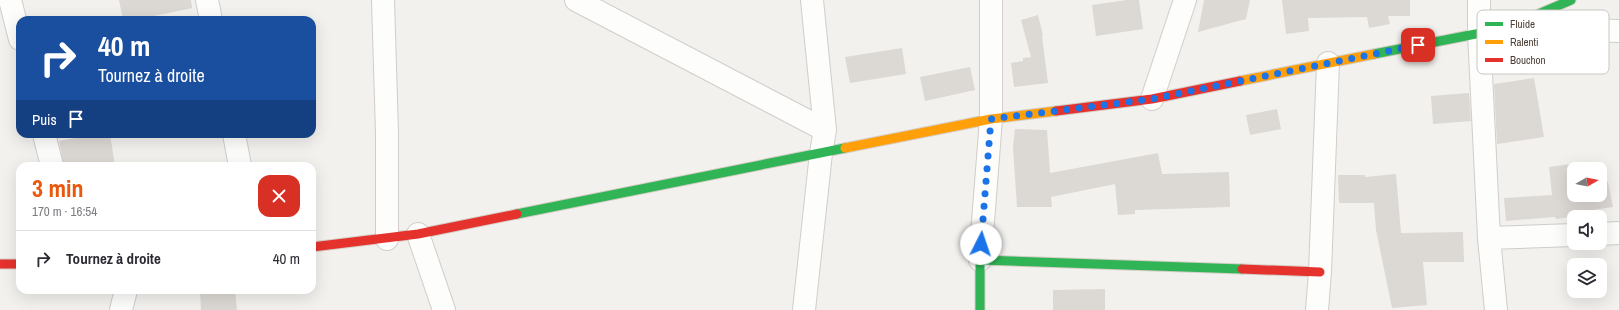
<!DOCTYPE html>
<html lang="fr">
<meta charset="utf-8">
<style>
:root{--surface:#fff;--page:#f7f7f7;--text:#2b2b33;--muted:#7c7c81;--line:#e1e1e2;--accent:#ea580c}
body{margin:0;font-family:"Archivo Narrow",sans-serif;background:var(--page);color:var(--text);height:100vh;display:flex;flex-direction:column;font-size:15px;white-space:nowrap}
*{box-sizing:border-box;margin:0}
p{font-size:13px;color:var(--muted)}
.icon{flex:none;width:22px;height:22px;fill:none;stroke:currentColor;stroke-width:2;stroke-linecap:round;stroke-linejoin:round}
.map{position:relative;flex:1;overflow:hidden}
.drawer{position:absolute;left:16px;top:162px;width:300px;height:132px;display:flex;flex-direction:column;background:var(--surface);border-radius:12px;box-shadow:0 4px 16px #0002}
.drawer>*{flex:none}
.top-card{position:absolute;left:16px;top:16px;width:300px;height:122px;border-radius:12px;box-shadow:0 4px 16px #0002;background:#1a4fa0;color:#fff;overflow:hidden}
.needle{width:26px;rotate:81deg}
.fabs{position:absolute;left:1567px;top:162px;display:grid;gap:8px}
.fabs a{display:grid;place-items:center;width:40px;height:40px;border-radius:8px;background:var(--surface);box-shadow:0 4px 16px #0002;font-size:20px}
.pin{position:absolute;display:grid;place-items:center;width:34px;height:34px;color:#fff;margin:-17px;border-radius:8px;box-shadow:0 2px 6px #0006}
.me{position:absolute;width:44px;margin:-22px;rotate:4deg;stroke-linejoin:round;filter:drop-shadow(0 0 3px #0008)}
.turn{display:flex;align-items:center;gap:14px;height:84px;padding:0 16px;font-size:18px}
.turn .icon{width:52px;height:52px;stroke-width:2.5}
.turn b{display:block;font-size:28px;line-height:34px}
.then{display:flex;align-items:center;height:38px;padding:0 16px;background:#0003;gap:8px;font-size:15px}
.round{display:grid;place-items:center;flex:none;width:42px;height:42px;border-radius:12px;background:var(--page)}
.overview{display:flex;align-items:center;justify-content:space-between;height:68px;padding:0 16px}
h1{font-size:24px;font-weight:700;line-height:30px;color:var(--accent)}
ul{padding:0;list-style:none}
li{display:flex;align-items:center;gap:12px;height:56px;padding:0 16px;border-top:1px solid var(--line)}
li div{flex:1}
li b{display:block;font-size:15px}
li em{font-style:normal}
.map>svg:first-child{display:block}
.building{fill:#dcd8d4}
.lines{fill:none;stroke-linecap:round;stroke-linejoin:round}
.street-casing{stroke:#d0cdca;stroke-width:24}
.fast-casing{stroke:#d5cec6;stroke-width:11}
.slow-casing{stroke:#d5cec6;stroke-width:11}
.jam-casing{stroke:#d5cec6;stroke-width:11}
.street{stroke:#fdfdfc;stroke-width:22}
.fast{stroke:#30b455;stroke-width:9}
.slow{stroke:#ff9f0a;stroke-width:9}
.jam{stroke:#e5322d;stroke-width:9}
.route{stroke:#1a73e8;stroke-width:7;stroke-dasharray:0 12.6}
.key{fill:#fff;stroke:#c9c6c3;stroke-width:1}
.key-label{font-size:11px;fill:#4c4038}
</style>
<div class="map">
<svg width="1619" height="310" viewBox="0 0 1619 310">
<rect width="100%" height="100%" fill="#f3f1ee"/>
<path class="building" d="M119,0h72l1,8 -56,12h-13z
M1127,0h12l4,29 -47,7 -4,-31z
M1204,0h46l-4,19 -48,13z
M1282,0h128v16h-22l2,8 -21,4 -2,-11 -59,1 1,13 -23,3z
M1038,15l5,20 -1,1 6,47 -34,4 -3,-24 12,-2v-3l8,-1 -10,-37z
M902,48l4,26 -56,9 -5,-26z
M970,67l5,23 -50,11 -5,-24z
M1534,78l10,59 -47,7 -3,-60z
M1469,93l2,28 -38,3 -2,-28z
M1277,109l4,20 -31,6 -4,-20z
M1015,129l32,1 3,43 108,-20 4,21 67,-2 1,35 -95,3v4l-17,1 -3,-31 -64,13 1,10h-35l-4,-60z
M97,134h13l5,32h-51l-5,-25z
M1586,162l1,7h-13v26h26v-12l8,-1 5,25 -20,3v4l-37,5 -1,-2 -49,4 -2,-23 48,-3 -3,-28z
M1396,174l5,59 62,-1 1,30h-41l4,43 -35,3 -16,-78 -2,-27h-35l-1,-28h27v2z
M1105,289v21h-52v-20z
M218,290h17l2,20h-36l-1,-18z"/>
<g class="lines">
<defs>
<path id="street" d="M10,0l10,39
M207,0l4,20
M383,0l4,133v106
M576,0l249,130
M1479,0v33l10,205 7,72
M1506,28l113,3
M1152,99l33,-99
M44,134l8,32
M234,134l6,32
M418,234l26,76
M1600,234l19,-1
M1489,238l85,-3
M980,260l11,-141v-119
M121,310l5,-20
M804,310l17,-157 4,-23 -13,-130
M1317,310l3,-38 8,-209"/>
<path id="fast" d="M1374,54l132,-26 65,-28
M517,214l328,-66
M980,310v-50l262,9"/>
<path id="slow" d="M1240,81l134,-27
M845,148l146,-29 65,-8"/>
<path id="jam" d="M1056,111l96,-12 88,-18
M312,247l106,-13 99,-20
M0,264h20
M1242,269l78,3"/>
</defs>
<use href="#street" class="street-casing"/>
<use href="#fast" class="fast-casing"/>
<use href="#slow" class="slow-casing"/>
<use href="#jam" class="jam-casing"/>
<use href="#street" class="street"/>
<use href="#fast" class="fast"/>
<use href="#slow" class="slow"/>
<use href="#jam" class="jam"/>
</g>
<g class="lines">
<path class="route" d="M981,244l10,-125 161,-20 266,-54"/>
</g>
<rect x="1477" y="10" width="132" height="64" rx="6" class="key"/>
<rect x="1485" y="22" width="18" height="4" fill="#30b455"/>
<rect x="1485" y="40" width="18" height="4" fill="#ff9f0a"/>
<rect x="1485" y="58" width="18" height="4" fill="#e5322d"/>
<g class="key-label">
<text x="1510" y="28">Fluide</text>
<text x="1510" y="46">Ralenti</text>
<text x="1510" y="64">Bouchon</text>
</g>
</svg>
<div class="fabs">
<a><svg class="needle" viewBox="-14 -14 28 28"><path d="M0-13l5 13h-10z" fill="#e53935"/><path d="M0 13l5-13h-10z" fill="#7c7c81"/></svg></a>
<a><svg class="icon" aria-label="sound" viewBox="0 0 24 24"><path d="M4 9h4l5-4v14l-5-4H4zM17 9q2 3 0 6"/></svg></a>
<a><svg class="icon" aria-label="layers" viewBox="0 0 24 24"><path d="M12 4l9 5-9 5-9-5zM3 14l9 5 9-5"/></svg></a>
</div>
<div class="pin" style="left:1418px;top:45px;background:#d93025"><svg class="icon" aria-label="arrive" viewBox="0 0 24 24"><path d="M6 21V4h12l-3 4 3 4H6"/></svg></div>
<svg class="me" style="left:981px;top:244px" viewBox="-20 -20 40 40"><circle r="19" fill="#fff"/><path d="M0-13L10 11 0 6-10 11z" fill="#1a73e8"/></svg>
<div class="top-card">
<div class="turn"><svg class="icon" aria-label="right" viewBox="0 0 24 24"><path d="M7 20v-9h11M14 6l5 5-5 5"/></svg><div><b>40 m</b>Tournez à droite</div></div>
<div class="then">Puis<svg class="icon" aria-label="arrive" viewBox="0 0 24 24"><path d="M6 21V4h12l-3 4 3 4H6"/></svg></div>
</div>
<section class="drawer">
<div class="overview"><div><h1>3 min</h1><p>170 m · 16:54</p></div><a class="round" style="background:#d93025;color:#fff"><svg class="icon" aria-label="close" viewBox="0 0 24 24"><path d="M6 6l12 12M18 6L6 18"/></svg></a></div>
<ul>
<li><svg class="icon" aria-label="right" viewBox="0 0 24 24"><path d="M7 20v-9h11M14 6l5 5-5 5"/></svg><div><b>Tournez à droite</b></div><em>40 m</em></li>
</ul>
</section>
</div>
